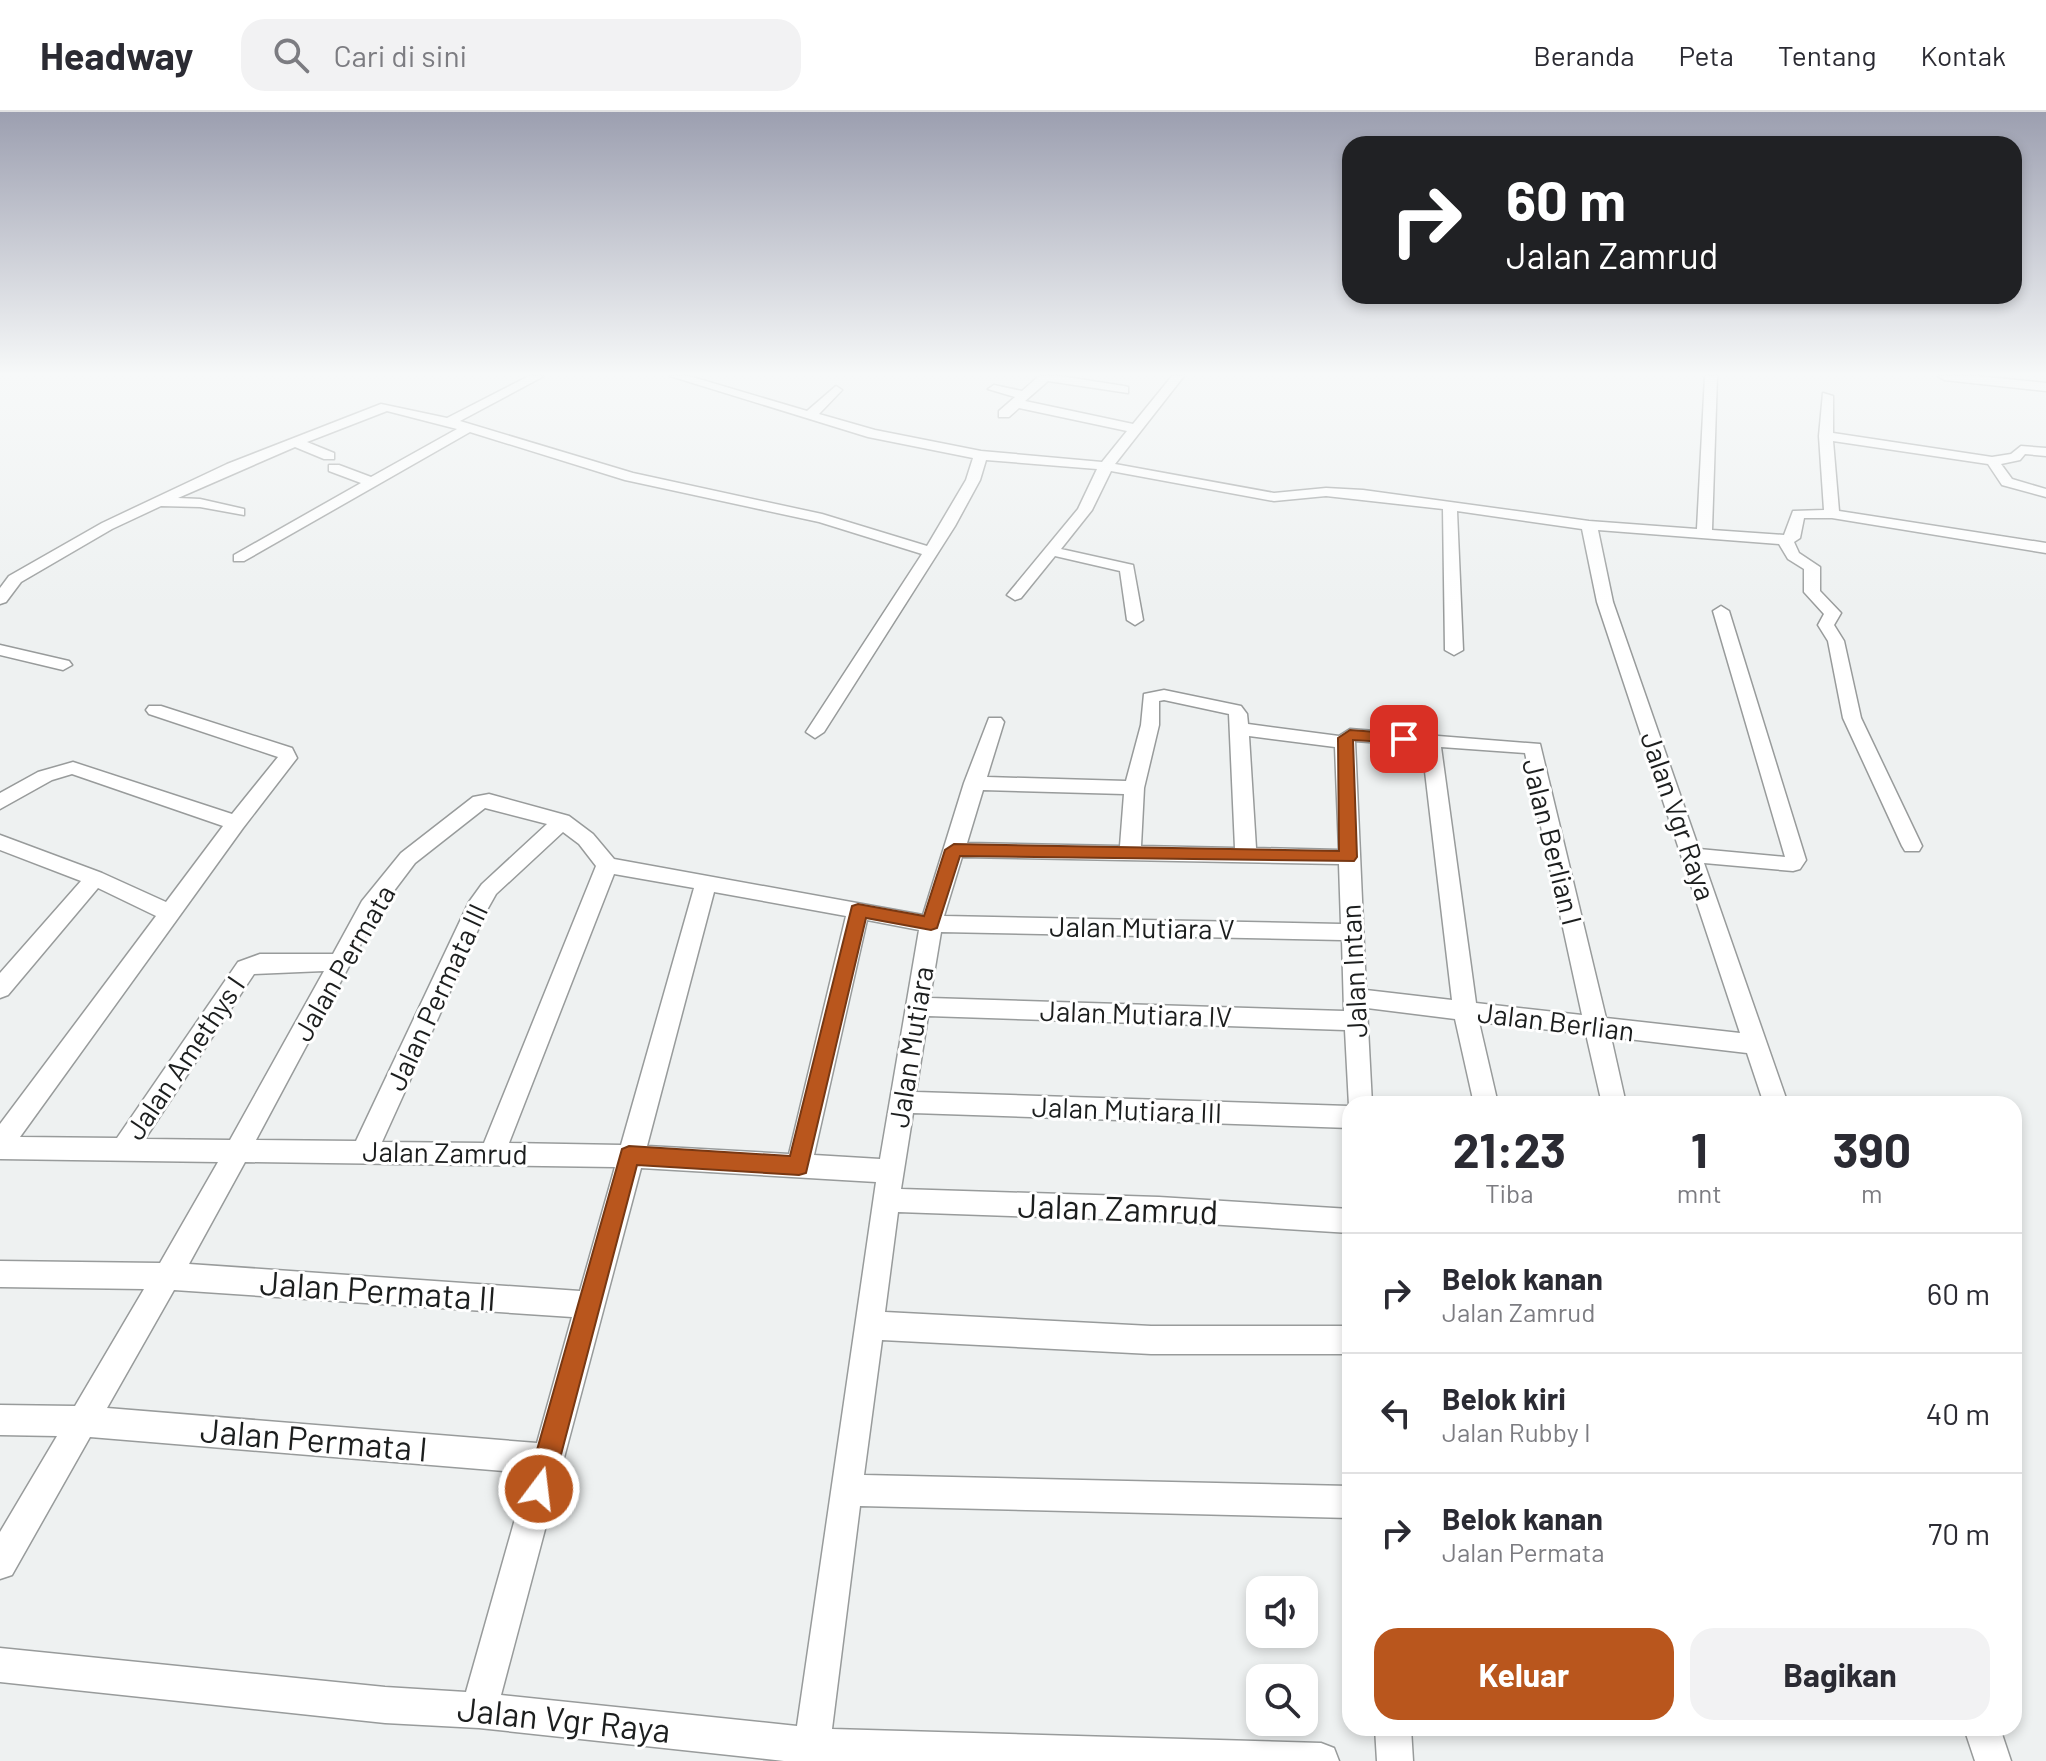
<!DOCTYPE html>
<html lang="id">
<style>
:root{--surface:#fff;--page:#f2f2f3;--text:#2b2b33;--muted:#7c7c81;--line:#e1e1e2;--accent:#b9561d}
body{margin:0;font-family:Barlow,sans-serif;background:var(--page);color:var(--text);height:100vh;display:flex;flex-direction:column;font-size:30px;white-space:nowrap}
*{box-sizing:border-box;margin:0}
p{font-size:26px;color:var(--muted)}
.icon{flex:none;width:44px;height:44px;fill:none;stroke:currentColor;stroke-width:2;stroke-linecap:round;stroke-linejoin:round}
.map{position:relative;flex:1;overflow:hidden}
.drawer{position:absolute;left:1342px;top:984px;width:680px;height:640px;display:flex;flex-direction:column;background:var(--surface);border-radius:24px;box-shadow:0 4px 12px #0003}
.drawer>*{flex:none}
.guide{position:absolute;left:1342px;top:24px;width:680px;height:168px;border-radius:24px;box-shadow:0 4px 12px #0003;background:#202124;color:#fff;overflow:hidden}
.controls{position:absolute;left:1246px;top:1464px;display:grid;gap:16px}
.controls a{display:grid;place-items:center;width:72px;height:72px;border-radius:16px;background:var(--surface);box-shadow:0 4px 12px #0003;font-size:40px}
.pin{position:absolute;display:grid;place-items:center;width:68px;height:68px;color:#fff;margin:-34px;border-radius:16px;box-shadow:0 4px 12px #0006}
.me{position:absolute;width:88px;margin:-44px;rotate:15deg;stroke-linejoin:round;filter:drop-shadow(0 0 6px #0008)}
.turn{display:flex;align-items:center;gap:28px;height:168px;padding:0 32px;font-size:36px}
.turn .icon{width:104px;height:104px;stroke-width:2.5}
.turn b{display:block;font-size:56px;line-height:68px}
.eta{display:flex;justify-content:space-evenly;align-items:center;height:136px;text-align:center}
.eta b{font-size:48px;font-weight:700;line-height:56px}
.primary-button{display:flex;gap:16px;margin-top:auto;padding:16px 32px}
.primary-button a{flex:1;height:92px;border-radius:24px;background:var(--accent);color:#fff;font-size:32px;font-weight:700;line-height:92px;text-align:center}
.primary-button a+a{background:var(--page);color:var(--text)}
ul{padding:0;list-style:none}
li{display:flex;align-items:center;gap:24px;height:120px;padding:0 32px;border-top:2px solid var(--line)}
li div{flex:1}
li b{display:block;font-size:30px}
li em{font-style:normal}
header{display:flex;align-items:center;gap:48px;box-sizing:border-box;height:112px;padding:0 40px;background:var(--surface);border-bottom:2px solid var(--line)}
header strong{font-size:38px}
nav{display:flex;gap:44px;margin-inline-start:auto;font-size:28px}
.search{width:560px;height:72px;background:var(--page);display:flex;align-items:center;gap:20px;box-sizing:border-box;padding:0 28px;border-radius:24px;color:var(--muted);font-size:30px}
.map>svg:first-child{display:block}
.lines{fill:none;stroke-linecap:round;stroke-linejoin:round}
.street-casing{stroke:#989b9b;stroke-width:3}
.street{fill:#fff;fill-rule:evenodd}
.route{fill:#b9561d;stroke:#783813;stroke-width:2}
.labels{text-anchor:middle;stroke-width:6;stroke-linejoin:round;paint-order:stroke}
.street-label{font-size:28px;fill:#1c1e1e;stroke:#fff}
.near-street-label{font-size:34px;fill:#1c1e1e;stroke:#fff}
</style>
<header>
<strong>Headway</strong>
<div class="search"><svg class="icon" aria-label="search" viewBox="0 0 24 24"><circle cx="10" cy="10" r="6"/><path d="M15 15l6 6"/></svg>Cari di sini</div>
<nav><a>Beranda</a><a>Peta</a><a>Tentang</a><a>Kontak</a></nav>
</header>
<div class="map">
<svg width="2046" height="1649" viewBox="0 0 2046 1649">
<rect width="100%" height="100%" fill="#eef1f1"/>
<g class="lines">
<defs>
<path id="street" d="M529,264h15l-84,45 173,52 189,41 105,32 39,-66 7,-22 -105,-21 -198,-61h19l118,35 29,-25 6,4 -23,24 56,16 106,21 121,11 25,-31 -108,-23 -10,9h-10v-6l16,-14 -27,-8 6,-4 28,6 17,-15h21l64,10 4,1v6l-80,-12 -23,20 108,23 39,-48h12l-69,88 159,29 52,-5 37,2 226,31 108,8 8,-153h12l-5,154 72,5 9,-24 31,-1 -5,-74 4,-43 10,3v37l159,24 19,-3 10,-8 25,2v8l-21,-2 -5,6 -19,4 11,15 34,10v8l-44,-12 -14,-21 -155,-23 6,70 207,32v10l-214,-35h-28l-4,20 -6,4 5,11 21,14v24l21,22 -7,12 10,16 17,77 61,128 -3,5h-14l-3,-5 -59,-128 -15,-77 -10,-16 6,-11 -20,-22v-23l-16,-10 -9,-15 -181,-14 15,72 86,247 86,8 -72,-246 8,-5 8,5 77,249 -6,9 -7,2 -89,-8 84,241h-24l-17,-51 -136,-16 15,67h-24l-16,-70 -107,-12 19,82h-24l-19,-85 -88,-11 5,96h-22v24l-437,-15 -12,76 258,8 191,12v24l-191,-12 -261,-9 -13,100 266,14h199v28h-199l-269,-14 -18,135 486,11v32l-490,-12 -28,223 489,14 13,5 5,13h-555l-305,-33 -94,-5 -385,-41v-34l385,39 81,5 62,-219 -438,-36 -78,138 -12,4v-47l57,-96 -57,-1v-30l75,1 69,-117 -144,-2v-26l160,2 58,-101 -218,-3v-35l156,-208 -58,-28 -90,107 -8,3v-25l81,-92 -81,-31v-15l102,38 64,29 57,-76 -151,-52 -20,6 -52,29v-16l38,-21 35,-10 159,52 46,-57 -129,-43 -3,-4 3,-4h12l131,42 5,10 -54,70 -223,309 97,1 121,-176 22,-8h73l29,-53 39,-48 72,-56 16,-3 80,22 24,18 21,25 309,56 41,-132 25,-65h12l3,4 -17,55 139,4 15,-56 3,-31 20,-4 77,16 6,8 1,10 91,12 11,-7 190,15 66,274 134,15 -143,-431 -15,-73 -125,-18 6,139 -9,5 -9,-5 -2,-141 -117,-13 -52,5 -163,-30 -19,39 -31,39 72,16 10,55 -8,5 -8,-5 -7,-49 -65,-15 -34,42 -6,2 -8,-5 71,-86 19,-40 -111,-9 -6,20 -25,46 -131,206 -9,6 -9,-6 116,-178 -103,-32 -194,-42 -155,-48 -226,129h-10v-6l127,-72 -32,-12v-6h10l32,12 86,-48 -70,-18 -80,31 27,11v6h-10l-29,-12 -117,51 22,1 44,10v6l-44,-8 -39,-1 -49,23 -91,53 -15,20 -6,2v-16l9,-12 93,-53 125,-59 154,-60 66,14zM1164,588l65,14 6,134 -94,-2 3,-58 15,-63v-24zM1249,624l86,11 4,103 -83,-2zM1355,629l67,5 30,254 -86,-10zM1441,635l84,6 57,262 -106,-12zM983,678l141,4 -4,52 -153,-3zM485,696l62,16 -65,60 -13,18 -113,239 -100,-1 122,-228 37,-49zM563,720l16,12 17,22 -112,277 -102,-1 105,-232 9,-16zM962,745l377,7 2,60 -397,-8zM614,762l80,14 -73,257 -112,-2zM714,780l132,24 -57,238 -142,-8zM867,808l52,10 -39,229 -66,-4zM941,820l401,8 2,71 -414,-13zM324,859l-94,169 -85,-1 109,-165zM928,904l417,14 4,76 -433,-14zM245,1050l370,5 -35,124 -391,-27zM641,1056l235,14 -79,544 -296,-31zM174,1178l398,27 -35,126 -430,-35z
M1938,264h39l69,7v8l-102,-11z
M0,533l69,16 3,4 -9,5 -63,-15z
M1375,1616h36l2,33h-36z
M1964,1616h36l11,33h-36z"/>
</defs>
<use href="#street" class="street-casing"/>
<use href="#street" class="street"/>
</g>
<linearGradient id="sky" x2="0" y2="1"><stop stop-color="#9c9fb0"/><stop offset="0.53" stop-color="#f7f9f9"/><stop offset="1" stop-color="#f7f9f9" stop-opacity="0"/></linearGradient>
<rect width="2046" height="495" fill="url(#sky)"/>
<path class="route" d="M1350,618l54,4 8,5 -8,4 -51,-3 4,117 -3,4 -394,-5 -23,72 -6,2 -65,-12 -60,255 -7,2 -162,-10 -85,324 -4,9 -9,4 -9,-4 -4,-9 96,-340 7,-3 161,10 62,-250 6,-2 66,12 21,-66 9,-6 385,7 -1,-113z"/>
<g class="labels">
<g class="street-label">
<text transform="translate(1678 704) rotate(71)" y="10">Jalan Vgr Raya</text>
<text transform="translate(1552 730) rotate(76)" y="10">Jalan Berlian I</text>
<text transform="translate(1142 816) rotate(1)" y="10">Jalan Mutiara V</text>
<text transform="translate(344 851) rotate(-60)" y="10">Jalan Permata</text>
<text transform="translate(1354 859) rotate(-93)" y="10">Jalan Intan</text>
<text transform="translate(437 885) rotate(-65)" y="10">Jalan Permata III</text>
<text transform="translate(1136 902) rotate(2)" y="10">Jalan Mutiara IV</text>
<text transform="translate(1556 910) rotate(7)" y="10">Jalan Berlian</text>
<text transform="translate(911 935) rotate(-81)" y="10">Jalan Mutiara</text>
<text transform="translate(185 946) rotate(-56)" y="10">Jalan Amethys I</text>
<text transform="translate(1127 998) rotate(2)" y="10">Jalan Mutiara III</text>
<text transform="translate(445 1041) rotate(1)" y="10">Jalan Zamrud</text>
</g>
<g class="near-street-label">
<text transform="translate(1118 1097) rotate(2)" y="12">Jalan Zamrud</text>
<text transform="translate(378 1179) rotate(4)" y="12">Jalan Permata II</text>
<text transform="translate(314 1328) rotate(5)" y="12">Jalan Permata I</text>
<text transform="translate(564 1608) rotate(6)" y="12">Jalan Vgr Raya</text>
</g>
</g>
</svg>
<div class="controls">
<a><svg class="icon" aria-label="sound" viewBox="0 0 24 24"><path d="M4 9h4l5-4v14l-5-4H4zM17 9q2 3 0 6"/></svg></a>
<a><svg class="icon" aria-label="search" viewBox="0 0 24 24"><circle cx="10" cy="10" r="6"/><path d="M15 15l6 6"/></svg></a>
</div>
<div class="pin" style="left:1404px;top:627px;background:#d93025"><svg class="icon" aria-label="arrive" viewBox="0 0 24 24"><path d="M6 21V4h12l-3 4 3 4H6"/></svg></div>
<svg class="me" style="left:539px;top:1377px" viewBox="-20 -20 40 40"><circle r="17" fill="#b9561d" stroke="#fff" stroke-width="3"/><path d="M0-11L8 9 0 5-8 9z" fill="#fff"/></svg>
<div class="guide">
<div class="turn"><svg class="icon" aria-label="right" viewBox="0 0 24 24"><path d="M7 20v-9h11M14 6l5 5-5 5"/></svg><div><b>60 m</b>Jalan Zamrud</div></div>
</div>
<section class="drawer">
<div class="eta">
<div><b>21:23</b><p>Tiba</p></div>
<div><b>1</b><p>mnt</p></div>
<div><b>390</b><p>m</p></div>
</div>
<ul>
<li><svg class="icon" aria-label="right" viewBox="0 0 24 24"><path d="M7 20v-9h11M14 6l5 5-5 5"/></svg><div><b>Belok kanan</b><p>Jalan Zamrud</p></div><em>60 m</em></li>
<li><svg class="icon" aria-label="left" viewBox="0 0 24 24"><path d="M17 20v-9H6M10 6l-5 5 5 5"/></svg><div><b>Belok kiri</b><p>Jalan Rubby I</p></div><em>40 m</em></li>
<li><svg class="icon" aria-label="right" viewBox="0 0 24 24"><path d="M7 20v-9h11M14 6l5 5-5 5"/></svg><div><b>Belok kanan</b><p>Jalan Permata</p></div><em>70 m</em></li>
</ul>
<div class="primary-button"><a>Keluar</a><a>Bagikan</a></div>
</section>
</div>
